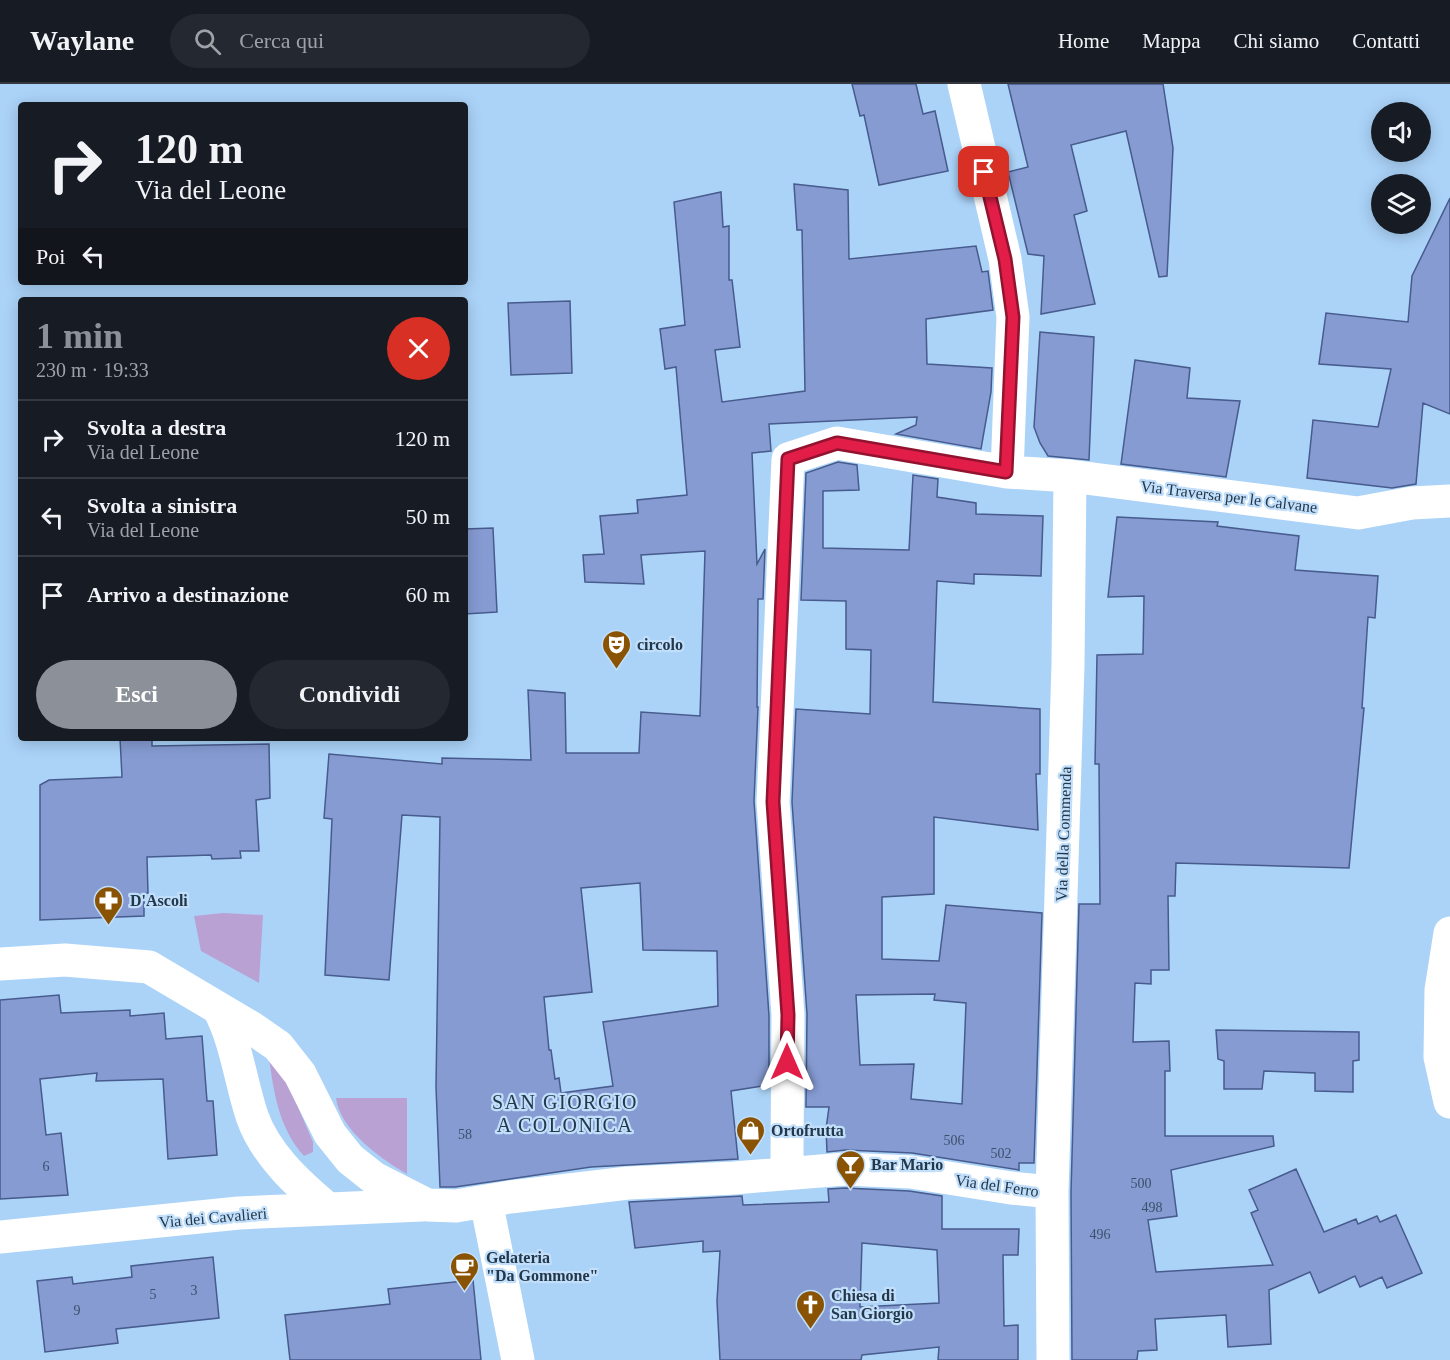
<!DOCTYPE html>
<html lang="it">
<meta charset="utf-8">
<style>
:root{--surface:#171b24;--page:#242831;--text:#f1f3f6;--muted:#9ea1a6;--line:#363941;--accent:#8c9099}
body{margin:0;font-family:Georgia,serif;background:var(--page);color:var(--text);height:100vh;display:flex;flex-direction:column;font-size:22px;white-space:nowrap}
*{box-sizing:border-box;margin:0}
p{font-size:20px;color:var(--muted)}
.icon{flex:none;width:33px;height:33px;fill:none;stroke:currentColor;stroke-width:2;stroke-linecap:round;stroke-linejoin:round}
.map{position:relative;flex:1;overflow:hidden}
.sheet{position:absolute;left:18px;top:213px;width:450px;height:444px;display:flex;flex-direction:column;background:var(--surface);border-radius:6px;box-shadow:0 3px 15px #0003}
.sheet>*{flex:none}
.top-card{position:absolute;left:18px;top:18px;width:450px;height:183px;border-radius:6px;box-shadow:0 3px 15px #0003;background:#171b24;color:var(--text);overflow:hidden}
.tools{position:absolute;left:1371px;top:18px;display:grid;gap:12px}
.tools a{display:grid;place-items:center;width:60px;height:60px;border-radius:50%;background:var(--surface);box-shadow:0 3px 15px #0003;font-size:30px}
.pin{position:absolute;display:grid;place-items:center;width:51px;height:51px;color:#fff;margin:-26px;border-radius:12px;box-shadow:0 3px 9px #0006}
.me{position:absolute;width:66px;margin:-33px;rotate:0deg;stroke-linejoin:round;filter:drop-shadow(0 0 4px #0008)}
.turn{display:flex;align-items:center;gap:21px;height:126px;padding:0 18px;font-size:27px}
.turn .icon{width:78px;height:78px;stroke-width:2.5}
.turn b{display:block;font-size:42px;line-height:51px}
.then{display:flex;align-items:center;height:57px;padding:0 18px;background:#0003;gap:12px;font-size:22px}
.round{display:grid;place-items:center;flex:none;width:63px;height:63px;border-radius:32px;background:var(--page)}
.headline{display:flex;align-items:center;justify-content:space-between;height:102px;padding:0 18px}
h1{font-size:36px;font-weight:700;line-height:45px;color:var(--accent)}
.primary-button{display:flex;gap:12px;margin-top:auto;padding:12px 18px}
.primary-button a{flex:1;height:69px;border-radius:36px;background:var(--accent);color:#fff;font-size:24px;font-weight:700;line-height:69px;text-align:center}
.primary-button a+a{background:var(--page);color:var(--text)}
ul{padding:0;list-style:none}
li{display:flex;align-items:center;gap:18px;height:78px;padding:0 18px;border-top:2px solid var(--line)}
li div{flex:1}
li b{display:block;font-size:22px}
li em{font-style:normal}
header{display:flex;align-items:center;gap:36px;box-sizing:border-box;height:84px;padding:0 30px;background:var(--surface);border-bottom:2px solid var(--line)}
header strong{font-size:28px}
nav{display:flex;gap:33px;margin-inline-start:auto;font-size:21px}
.search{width:420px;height:54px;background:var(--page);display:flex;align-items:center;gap:15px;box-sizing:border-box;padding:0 21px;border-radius:33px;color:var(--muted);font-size:22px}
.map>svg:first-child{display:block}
.green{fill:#baa1d4}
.building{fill:#859bd2;stroke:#475b8d;stroke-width:1.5;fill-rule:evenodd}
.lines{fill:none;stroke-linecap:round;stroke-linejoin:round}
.minor{stroke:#fff;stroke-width:33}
.route-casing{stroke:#92132f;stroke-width:15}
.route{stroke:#e11d48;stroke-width:10}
.labels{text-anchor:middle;stroke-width:4.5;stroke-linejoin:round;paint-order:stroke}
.number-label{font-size:14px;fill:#3c506c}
.street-label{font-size:16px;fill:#23374a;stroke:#c1dffb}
.poi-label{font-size:16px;font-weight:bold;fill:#23374a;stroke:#c1dffb;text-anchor:start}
.quarter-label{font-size:20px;letter-spacing:1.5px;fill:#23374a;stroke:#c1dffb}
</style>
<header>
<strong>Waylane</strong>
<div class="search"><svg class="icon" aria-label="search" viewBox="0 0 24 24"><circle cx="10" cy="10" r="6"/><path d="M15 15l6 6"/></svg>Cerca qui</div>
<nav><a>Home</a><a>Mappa</a><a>Chi siamo</a><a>Contatti</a></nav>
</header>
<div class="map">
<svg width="1450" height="1276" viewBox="0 0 1450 1276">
<rect width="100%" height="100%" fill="#abd3f8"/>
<path class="green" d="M223,829l40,2 -4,68 -58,-32 -7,-35z
M269,974l16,19 28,65v10l-9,4c-25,-28 -30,-62 -35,-98z
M336,1014h71v76c-26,-15 -67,-44 -71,-76z"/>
<path class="building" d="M852,0h64l7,30 12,-3 13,60 -69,14 -15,-70 -4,1z
M1008,0h155l10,64 -6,128 -8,1 -33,-146 -55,14 16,66 -13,4 21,89 -54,10 3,-58 -16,-2 -20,-82 20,-5z
M794,100l54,6 1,69 127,-13 6,26 6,-1 5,39 -67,9 1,45 65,4 -1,24 -10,57 -85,-15 20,-9 1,-8 -148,7 2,27 -19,2 5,111 8,-15 -2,50h-5l-1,108h1l-4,94 15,215v69l-38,6 7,68 -147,8 -136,20h-15l-4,-100 4,-270 -38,-2 -13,165 -64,-5 7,-156 -8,-1 5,-64 113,10v-6l89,2 -3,-70 37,3 1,60h73l2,-41 59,4 5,-165 -64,4 3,29 -59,-2 -2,-27 21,-1 -4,-38 38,-3 -1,-13 50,-5 -11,-128 -11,2 -5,-40 25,-4 -11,-123 47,-10 2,35 6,-1v54h3l8,67 -25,3 7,52 83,-11 -3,-161h-5zM640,799l3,67 74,1 1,55 -115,16 10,64 -52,7 -2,-15 -4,1 -4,-29h-2l-5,-53 48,-5 -11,-104z
M1450,114v216l-27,-11 -7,81 -24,4 -85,-10 6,-58 65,7 13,-58 -72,-5 7,-51 82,9 4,-46z
M570,217l2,72 -61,2 -3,-72z
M1040,248l54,5 -5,123 -41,-4 -8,-13 -6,-16z
M1135,276l55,8 -3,30 53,3 -14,76 -105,-13z
M838,378l19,3 2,25 -36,1v57l86,2 4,-75 25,4 -1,18 39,6v11l67,2 -2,60 -67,-2v10l-37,-3 -4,121 107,7v65h-4l2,56 -104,-13v77l-52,3v62l57,2 7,-56 96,8 -8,250h-15v7l-107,-17 -66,-3 -19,2 -1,-23 3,-22h-23l1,-93 -15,-212 4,-93 74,5 1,-64 -25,-1v-48l-45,-1 5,-127zM935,910l-1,6 32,3 -4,101 -51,-5 3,-35 -54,1 -4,-70z
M1117,433l101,5 -1,4 82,10 -4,34 83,6 -3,42 -7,-1 -6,91h2l-15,160 -173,-5 -1,33h-7l1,74h-18v14l-16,-1 -2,59 36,-1 1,30h-5v65h108l1,10 -103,24 6,46 -29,4 8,52 117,-7 -22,-52 7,-3 -9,-20 47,-21 28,63 32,-13 2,5 19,-8 3,6 16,-7 26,58 -35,15 -5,-11 -22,10 -5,-11 -36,17 -9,-21 -41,18 2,54 -43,3 -2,-32 -71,4 2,31 -19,1 -1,9h-65l-1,-168 8,-288h21l-1,-140h-4l2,-109 46,-1 1,-58 -36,1z
M493,444l4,84 -32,2v-85z
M120,654h32v8l117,-2 1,54 -14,2 3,51h-19l1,7 -29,1 -1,-4 -64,2 1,36 -4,1v22l-104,4v-135l9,-5 73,-3z
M59,911l2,18 69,-3v6l34,-3 2,26 36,-3 5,65h6l4,54 -49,4 -5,-80 -67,2 1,-8 -57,6 6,56 15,-2 7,62 -68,4v-199z
M1216,946l143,2v28l-6,1v31l-38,-1v-18l-51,-2 -2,18h-38v-28l-6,-2z
M845,1104l64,3 33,5v33h77l-1,26h-15l1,71 14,-1v35h-80l1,-13 -77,8 -1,5h-141l-3,-59 3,-50 -17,1v-11l-68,7 -6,-46 113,-6 1,9 86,-3 -1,-13zM862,1159l75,7 2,53 -79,4z
M213,1173l6,61 -103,11 2,14 -73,9 -8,-71 35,-4 1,7 59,-7 -1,-11z
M473,1196l8,80h-191l-5,-45 105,-11 -2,-15z"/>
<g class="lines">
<path class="minor" d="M964,0l41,175 8,58 -6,155
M1450,849l-9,57 -1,67 10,45
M0,880l65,-4 84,7 103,61 26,18 22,28 30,60 20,25 24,19 53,27 29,1 54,-9 118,-14 106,-5 111,-9 66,3 100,16 41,4
M219,925c18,35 21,71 33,107 13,38 46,68 76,93
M788,1089l-1,-16 1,-142 -15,-213 15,-343 49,-16 170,29 63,4 288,37 54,-10 38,-2
M486,1117l32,159
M0,1153l239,-24 183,-8
M1053,1276l-1,-168 16,-528 2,-188"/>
</g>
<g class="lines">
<defs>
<path id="route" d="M787,978l1,-47 -15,-213 15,-343 49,-16 169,29 7,-155 -8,-58 -21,-87"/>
</defs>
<use href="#route" class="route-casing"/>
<use href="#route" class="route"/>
</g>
<defs>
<symbol id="theatre-pin" viewBox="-11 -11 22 30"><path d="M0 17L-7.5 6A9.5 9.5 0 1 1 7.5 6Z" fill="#895303" stroke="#c1dffb"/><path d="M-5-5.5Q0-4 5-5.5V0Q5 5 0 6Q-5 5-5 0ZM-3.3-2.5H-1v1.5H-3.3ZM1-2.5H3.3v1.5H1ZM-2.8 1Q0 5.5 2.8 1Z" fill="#fff"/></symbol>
<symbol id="pharmacy-pin" viewBox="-11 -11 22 30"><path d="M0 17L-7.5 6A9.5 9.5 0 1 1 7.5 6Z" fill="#895303" stroke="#c1dffb"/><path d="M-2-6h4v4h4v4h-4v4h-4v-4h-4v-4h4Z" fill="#fff"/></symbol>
<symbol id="shop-pin" viewBox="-11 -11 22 30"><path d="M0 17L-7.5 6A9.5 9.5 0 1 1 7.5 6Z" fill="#895303" stroke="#c1dffb"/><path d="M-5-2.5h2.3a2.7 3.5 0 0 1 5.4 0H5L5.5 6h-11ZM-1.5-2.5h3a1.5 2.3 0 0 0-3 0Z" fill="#fff"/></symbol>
<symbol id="bar-pin" viewBox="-11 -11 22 30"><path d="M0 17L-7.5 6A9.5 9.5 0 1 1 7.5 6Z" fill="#895303" stroke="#c1dffb"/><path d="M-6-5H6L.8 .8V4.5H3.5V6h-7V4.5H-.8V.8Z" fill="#fff"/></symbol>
<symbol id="cafe-pin" viewBox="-11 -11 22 30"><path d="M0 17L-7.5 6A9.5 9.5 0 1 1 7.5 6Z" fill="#895303" stroke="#c1dffb"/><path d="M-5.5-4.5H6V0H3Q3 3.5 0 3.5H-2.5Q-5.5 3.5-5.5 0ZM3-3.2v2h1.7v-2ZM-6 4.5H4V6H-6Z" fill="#fff"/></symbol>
<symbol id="church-pin" viewBox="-11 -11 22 30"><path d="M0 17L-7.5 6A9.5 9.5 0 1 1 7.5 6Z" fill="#895303" stroke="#c1dffb"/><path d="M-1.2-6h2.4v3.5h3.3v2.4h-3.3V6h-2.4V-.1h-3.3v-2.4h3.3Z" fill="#fff"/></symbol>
</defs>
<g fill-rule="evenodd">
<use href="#theatre-pin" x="600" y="544" width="33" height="45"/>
<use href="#pharmacy-pin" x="92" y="800" width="33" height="45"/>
<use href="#shop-pin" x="734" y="1030" width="33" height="45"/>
<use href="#bar-pin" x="834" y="1064" width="33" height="45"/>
<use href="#cafe-pin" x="448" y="1166" width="33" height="45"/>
<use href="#church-pin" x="794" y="1204" width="33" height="45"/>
</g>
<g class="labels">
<g class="number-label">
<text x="465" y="1055">58</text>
<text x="954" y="1061">506</text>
<text x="1001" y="1074">502</text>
<text x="46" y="1087">6</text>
<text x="1141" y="1104">500</text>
<text x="1152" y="1128">498</text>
<text x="1100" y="1155">496</text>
<text x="194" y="1211">3</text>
<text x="153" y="1215">5</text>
<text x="77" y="1231">9</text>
</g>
<g class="street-label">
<text transform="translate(1229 412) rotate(7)" y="6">Via Traversa per le Calvane</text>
<text transform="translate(1063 750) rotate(-88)" y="6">Via della Commenda</text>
<text transform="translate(997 1101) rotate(8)" y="6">Via del Ferro</text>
<text transform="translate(213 1133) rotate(-5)" y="6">Via dei Cavalieri</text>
</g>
<g class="poi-label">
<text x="637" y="566">circolo</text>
<text x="130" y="822">D'Ascoli</text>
<text x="771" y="1052">Ortofrutta</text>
<text x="871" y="1086">Bar Mario</text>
<text x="486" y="1179">Gelateria<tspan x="486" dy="18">"Da Gommone"</tspan></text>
<text x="831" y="1217">Chiesa di<tspan x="831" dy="18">San Giorgio</tspan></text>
</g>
<g class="quarter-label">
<text x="565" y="1025">SAN GIORGIO<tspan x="565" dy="23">A COLONICA</tspan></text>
</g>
</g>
</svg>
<div class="tools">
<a><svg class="icon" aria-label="sound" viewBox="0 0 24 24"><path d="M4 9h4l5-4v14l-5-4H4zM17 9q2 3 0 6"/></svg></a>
<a><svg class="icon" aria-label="layers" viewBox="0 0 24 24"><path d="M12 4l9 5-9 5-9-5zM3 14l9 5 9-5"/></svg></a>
</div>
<div class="pin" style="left:984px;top:88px;background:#d93025"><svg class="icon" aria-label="arrive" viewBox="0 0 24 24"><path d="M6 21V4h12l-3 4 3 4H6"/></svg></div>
<svg class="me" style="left:787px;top:978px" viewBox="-20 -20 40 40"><path d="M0-17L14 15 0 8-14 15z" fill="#e11d48" stroke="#fff" stroke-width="4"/></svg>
<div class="top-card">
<div class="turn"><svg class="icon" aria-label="right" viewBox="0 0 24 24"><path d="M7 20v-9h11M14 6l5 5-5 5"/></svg><div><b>120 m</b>Via del Leone</div></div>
<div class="then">Poi<svg class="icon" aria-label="left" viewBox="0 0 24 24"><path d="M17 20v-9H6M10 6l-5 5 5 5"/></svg></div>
</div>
<section class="sheet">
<div class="headline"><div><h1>1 min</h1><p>230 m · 19:33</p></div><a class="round" style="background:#d93025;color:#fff"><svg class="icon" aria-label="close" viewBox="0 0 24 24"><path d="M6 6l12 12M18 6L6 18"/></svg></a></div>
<ul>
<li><svg class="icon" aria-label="right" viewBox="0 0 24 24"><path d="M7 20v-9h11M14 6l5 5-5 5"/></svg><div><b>Svolta a destra</b><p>Via del Leone</p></div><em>120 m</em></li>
<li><svg class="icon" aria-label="left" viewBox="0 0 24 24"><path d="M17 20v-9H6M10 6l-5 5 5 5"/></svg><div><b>Svolta a sinistra</b><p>Via del Leone</p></div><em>50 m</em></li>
<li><svg class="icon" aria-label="arrive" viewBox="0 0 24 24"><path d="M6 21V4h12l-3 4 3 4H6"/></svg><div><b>Arrivo a destinazione</b></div><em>60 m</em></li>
</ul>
<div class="primary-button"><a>Esci</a><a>Condividi</a></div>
</section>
</div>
